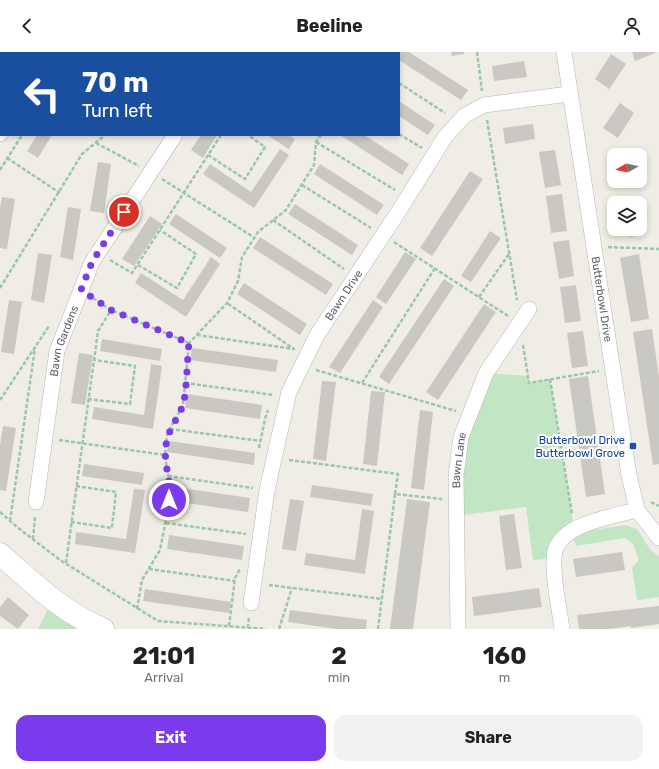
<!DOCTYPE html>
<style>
:root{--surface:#fff;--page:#f2f2f2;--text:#222;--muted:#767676;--accent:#7c3aed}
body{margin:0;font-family:Rubik,sans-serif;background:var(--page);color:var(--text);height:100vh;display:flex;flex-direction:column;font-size:15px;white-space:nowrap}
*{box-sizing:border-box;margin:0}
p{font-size:13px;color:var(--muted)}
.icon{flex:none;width:22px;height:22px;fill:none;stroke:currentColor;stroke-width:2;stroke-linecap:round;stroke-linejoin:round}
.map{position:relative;height:577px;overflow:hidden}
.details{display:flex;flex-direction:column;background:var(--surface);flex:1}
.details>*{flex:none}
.hud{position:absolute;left:0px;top:0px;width:400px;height:84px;box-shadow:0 2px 6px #0003;background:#1a4fa0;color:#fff;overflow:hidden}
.needle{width:26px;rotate:262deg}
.fabs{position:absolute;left:607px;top:96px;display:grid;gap:8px}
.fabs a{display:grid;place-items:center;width:40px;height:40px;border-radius:8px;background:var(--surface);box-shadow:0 2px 6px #0003;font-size:20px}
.pin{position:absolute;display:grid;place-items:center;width:34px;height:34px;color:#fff;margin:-17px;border:2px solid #fff;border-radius:50%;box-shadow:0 1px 4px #0007}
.me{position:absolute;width:44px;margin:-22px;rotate:0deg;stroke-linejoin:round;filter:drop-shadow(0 0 3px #0008)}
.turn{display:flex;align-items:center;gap:14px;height:84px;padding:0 16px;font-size:18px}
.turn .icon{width:52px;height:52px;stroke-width:2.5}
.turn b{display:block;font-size:28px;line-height:34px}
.eta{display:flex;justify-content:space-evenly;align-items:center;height:68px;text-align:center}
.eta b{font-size:24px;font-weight:700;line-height:28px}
.primary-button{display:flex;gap:8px;margin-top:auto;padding:8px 16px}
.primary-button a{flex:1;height:46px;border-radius:12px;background:var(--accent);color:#fff;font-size:16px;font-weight:700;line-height:46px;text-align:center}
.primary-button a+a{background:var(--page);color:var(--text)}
header{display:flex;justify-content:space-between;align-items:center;height:52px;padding:0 16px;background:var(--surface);font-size:18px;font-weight:700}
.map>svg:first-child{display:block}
.green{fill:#c2e6c3}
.building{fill:#cac8c2}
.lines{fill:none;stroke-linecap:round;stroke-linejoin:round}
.street-casing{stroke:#b5b7bc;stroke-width:16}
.secondary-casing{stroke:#b6b9bf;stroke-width:23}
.path{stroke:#9bc7a9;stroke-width:2.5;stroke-dasharray:4 2;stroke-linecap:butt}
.street{stroke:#fff;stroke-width:15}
.secondary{stroke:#fff;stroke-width:22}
.route{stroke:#7c3aed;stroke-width:7;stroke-dasharray:0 12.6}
.transit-dot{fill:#1a4fb4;stroke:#fff;stroke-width:1.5}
.labels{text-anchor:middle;stroke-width:4;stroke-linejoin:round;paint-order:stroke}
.street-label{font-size:11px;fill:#5d6065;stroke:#fff}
.transit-label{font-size:11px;fill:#164399;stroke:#fff;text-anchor:end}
</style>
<header><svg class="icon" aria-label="back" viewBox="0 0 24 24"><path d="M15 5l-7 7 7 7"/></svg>Beeline<svg class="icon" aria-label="person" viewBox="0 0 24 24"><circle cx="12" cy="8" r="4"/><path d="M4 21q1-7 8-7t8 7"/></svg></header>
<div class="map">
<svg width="659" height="577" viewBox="0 0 659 577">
<rect width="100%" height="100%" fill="#efede5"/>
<path class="green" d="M0,0h52l-51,1 -1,81z
M486,321l42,3 1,7 21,-4 24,149 -20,30 -21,2 -7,-53 -70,9v-40z
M626,473l11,4 13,20 9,8v40l-22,3 -5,-32 7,-8 -6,-16 -8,-6 -49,8 -2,-6 11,-9z
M49,555l27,22h-38z"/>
<path class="building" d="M399,0h10l59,38 -7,10 -62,-40z
M451,0h13v2l-12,2z
M632,0h26l-23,9z
M611,2l15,10 -17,25 -14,-10z
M524,9l3,16 -33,4 -2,-15z
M399,49l36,24 -7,10 -29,-19z
M620,51l14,10 -16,25 -15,-10z
M533,72l2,15 -30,5 -2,-16z
M37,83h15l-14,23 -11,-7z
M201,83h16l-14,23 -12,-8z
M267,83h22l6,4 -6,10z
M340,83h24l45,29 -7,11z
M280,97l9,6 -35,53 -51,-34 7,-10 41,28z
M555,98l6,35 -16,3 -6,-36z
M98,110l13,2 -7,49 -14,-2z
M320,112l64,41 -7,10 -63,-41z
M470,119l13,8 -51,77 -12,-8z
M615,129h14l-5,6z
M562,142l5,37 -16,2 -5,-37z
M2,145l13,2 -8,50 -7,-1v-40z
M295,152l63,41 -6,10 -64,-41z
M68,155l13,2 -8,51 -13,-3z
M640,156l8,6 -8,12z
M176,162l51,34 -7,10 -51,-34z
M150,164l12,8 -28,42 -12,-7z
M618,177h20l-6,9z
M490,179l11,7 -30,44 -10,-6z
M260,185l73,47 -7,11 -73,-47z
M569,188l5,36 -15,3 -6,-37z
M405,200l11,7 -30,45 -10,-7z
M38,201l14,2 -8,48 -13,-3z
M639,202l10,65 -18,3 -11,-64z
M211,205l9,7 -34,53 -51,-34 6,-10 42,27z
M444,227l10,7 -65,98 -10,-7z
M244,231l63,41 -7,11 -63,-41z
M576,233l5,36 -16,2 -5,-36z
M9,248l13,2 -8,52 -13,-2z
M373,248l10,7 -43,66 -11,-6z
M484,252l12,8 -58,88 -12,-8z
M652,277l7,48v87l-6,1 -20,-133z
M583,279l5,35 -16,2 -5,-35z
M102,287l60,10 -2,12 -60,-10z
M192,296l86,12 -2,12 -86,-12z
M79,301l14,2 -8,50 -14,-2z
M151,312l11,2 -9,63 -61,-10 2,-12 50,8z
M588,324l17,118 -19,3 -17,-118z
M322,329l14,1 -10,79 -13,-2z
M371,339l14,1 -8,74 -14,-2z
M187,342l75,11 -2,14 -75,-11z
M420,358l13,2 -9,78 -13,-2z
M3,374l13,2 -10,63 -6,-1v-45z
M169,389l86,12 -1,12 -87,-13z
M84,412l60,9 -2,12 -60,-9z
M312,433l61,9 -2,12 -61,-9z
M175,435l75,11 -2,14 -75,-11z
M134,437l11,1 -10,63 -60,-9 1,-12 50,7z
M290,447l14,2 -8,50 -14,-2z
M407,447l23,3 -17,127h-23z
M362,457l12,2 -9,63 -61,-9 2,-12 49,7z
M514,462l8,54 -16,2 -7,-54z
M169,483l75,11 -2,14 -75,-11z
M622,500l3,18 -49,7 -3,-18z
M539,536l3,19 -68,9 -2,-19z
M145,537l86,13 -2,11 -86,-12z
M8,545l21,18 -11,14 -18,-13v-9z
M659,554v18l-28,4v-2l-21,3h-31l-2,-14z
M290,558l77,10 -1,9h-29l-49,-7z"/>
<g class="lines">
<defs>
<g id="street">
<path id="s1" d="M564,0l65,423 8,35 22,28"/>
<path d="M51,1l1,-1"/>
<path d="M229,1v-1"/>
<path d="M0,82l1,-1"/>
<path id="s2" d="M36,450l21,-151 35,-89 83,-127"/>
<path id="s3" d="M251,551l16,-113 22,-98 28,-57 80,-121 48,-77 19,-21 20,-11 85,-11"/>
<path id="s4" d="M458,577l-2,-153 5,-39 25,-64 43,-64"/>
<path d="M562,577c-3,-23 -9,-47 -8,-70 0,-35 57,-42 83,-49"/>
</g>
<path id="secondary" d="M0,502c32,28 63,59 103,75"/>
</defs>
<use href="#street" class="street-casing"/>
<use href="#secondary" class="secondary-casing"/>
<path class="path" d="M285,0l2,1
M477,0l5,39
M74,1l1,-1
M114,1l2,-1
M273,1l1,-1
M323,1l1,-1
M383,1v-1
M399,31l46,30
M0,43h1
M487,68l30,180
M399,82l23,14
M316,90l79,48
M96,91l43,23
M208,103l37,24 20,-32 -17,-12
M7,106l53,35
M0,118l22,-35
M162,127l93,59
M302,133l69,43
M273,168l71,49
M394,190l114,74
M608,195l51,2
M110,208l22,13 89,-138
M138,213l39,23 19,-34 -36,-24
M0,236l82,-134 23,-19
M479,245l30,-43
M93,246l18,12 78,33
M197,283l97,14 -67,-46
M523,293l6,38 70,-12
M316,318l140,41
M550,327l22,135
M185,331l89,12
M362,331l73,-115
M88,347l42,5 5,-38 -41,-6
M0,348l49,-74
M170,377l91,12
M59,388l106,15
M259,396l6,-29 3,-9
M289,408l109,14 -3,20
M168,424l85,12
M651,450l8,4
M0,460l17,15 43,33 98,61 108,8
M10,469l25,-173
M71,470l41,6 4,-36 -40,-6
M166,471l80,11
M33,487l2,-22
M66,511l32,-232 13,-21
M149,517l86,12
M269,533l113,14
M137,557l5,-29 18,-30 4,-20 7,-41 -5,-26 -1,-16 3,-15 15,-27 6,-62 38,-40 11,-22 4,-24 16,-25 28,-22 28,-45 2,-23 5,-7
M229,574l6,-48 5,-9
M248,576l1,-11
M279,577l13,-41
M378,577l17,-135 47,5"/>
<use href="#street" class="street"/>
<use href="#secondary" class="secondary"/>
</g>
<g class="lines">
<path class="route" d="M124,160l-32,50 -11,28 30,20 78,33c-2,16 -2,48 -6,62 -5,14 -15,24 -17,40 -3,19 6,36 3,55"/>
</g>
<rect class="transit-dot" x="629" y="390" width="8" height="8" rx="2"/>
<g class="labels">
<g class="street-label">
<text dy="4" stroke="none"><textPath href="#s3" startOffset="326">Bawn Drive</textPath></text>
<text dy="4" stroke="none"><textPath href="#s1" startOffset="250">Butterbowl Drive</textPath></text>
<text dy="4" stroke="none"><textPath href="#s2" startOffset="164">Bawn Gardens</textPath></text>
<text dy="4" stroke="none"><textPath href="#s4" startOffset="169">Bawn Lane</textPath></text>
</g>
<g class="transit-label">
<text x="625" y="392">Butterbowl Drive<tspan x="625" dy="13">Butterbowl Grove</tspan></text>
</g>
</g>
</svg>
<div class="fabs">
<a><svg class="needle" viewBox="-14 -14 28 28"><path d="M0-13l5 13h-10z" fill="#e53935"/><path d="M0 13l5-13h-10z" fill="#767676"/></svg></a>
<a><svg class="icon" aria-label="layers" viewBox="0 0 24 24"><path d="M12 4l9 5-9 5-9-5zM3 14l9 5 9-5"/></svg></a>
</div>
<div class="pin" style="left:124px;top:160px;background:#d93025"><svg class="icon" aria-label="arrive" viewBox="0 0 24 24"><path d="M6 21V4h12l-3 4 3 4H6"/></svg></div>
<svg class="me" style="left:169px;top:448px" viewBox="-20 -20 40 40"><circle r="17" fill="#7c3aed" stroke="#fff" stroke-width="3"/><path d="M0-11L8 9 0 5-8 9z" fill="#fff"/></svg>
<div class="hud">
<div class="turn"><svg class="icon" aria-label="left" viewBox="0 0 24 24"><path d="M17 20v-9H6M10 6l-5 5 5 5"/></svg><div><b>70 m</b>Turn left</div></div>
</div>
</div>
<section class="details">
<div class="eta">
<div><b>21:01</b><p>Arrival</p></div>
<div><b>2</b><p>min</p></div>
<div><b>160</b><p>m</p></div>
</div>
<div class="primary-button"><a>Exit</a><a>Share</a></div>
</section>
